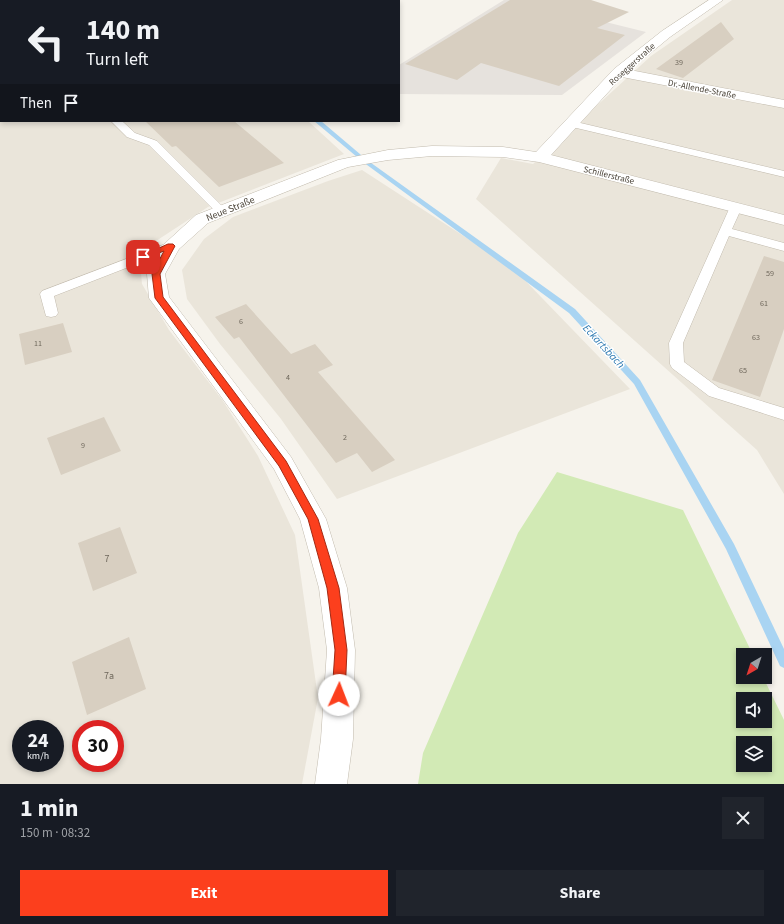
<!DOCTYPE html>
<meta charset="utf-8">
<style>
:root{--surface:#171b24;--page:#20242c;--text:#f1f3f6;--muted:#9ea1a6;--accent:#fc3f1d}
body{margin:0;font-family:"Source Sans 3",sans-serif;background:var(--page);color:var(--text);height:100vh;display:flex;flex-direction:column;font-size:15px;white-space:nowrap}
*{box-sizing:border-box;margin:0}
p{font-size:13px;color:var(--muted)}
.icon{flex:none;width:22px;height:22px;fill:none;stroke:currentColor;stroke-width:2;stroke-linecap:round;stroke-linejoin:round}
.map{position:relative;height:784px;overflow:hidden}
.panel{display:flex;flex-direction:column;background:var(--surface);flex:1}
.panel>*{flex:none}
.hud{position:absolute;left:0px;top:0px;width:400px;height:122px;box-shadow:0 2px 6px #0003;background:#171b24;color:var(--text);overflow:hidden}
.needle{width:26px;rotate:219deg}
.tools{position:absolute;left:736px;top:648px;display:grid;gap:8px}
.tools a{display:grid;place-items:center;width:36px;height:36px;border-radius:0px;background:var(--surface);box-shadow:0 2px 6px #0003;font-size:20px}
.speed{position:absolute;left:12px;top:720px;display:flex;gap:8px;font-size:20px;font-weight:700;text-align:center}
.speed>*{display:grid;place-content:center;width:52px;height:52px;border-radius:50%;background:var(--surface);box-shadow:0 2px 6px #0003;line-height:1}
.speed small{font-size:10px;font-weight:400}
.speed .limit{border:6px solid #d22;background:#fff;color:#111}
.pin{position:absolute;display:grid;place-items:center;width:34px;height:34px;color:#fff;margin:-17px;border-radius:8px;box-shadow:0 2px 6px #0006}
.me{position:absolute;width:44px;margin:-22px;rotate:2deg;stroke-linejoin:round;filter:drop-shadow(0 0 3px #0008)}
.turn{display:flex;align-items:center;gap:14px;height:84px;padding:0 20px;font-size:18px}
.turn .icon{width:52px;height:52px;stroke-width:2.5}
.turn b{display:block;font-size:28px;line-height:34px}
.then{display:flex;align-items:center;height:38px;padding:0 20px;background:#0003;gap:8px;font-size:15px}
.round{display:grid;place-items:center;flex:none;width:42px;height:42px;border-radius:0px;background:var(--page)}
.overview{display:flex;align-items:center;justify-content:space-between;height:68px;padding:0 20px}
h1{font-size:24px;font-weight:700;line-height:30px}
.cta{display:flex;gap:8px;margin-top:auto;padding:8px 20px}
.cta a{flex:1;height:46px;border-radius:0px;background:var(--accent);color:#fff;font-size:16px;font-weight:700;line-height:46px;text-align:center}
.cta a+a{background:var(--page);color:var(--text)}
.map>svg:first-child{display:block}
.residential{fill:#eae5da;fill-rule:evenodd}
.industrial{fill:#e6e2dd}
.green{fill:#d2eab5;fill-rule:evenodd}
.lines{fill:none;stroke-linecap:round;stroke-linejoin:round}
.stream{fill:#a9d4f2;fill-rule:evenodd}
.building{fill:#d8cfc1}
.lane-casing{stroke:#c2bbae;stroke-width:1}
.street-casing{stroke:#c2bbae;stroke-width:1}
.lane{fill:#fff;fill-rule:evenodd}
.street{fill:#fff;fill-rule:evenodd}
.route{fill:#fc3f1d;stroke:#a42913}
.labels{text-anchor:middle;stroke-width:3;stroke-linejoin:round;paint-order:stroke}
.number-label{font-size:8px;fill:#6e675b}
.far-street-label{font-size:9px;fill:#4b4439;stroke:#fff}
.street-label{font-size:10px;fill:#4b4439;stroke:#fff}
.near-number-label{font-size:10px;fill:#6e675b}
.water-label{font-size:11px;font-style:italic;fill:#2e7ab2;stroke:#fff}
</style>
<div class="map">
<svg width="784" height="784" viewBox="0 0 784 784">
<rect width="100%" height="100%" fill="#f6f3ec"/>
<path class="residential" d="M732,0h52v494l-27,-44 -281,-251 25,-41 32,6 118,-108z
M0,88l1,33h307l36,33 -136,53 -52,34 -16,22 2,21 27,46 54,71 35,55 37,79 23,163 -16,86h-302zM21,729h34v34h-34zM81,729h34v34h-34z
M362,170l151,98 117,121 -293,110 -56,-80 -61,-75 -33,-45 -5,-29 22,-31 29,-22 95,-36z"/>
<path class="industrial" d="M504,0h33l16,9 93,23 -84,63 -163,-1v-29z"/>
<path class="green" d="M0,0h225v1h-224l-1,87z
M557,472l126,38 70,145h-10v22h20l21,43v64h-366l5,-31 95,-220zM743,699h22v22h-22zM743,743h22v22h-22z"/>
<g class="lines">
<path class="stream" d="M236,0h5v1h-5z
M314,121h7l46,39 208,149 65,71 94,164 50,105v19l-4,-2 -54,-117 -92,-165 -65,-71 -206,-151z"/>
</g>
<path class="building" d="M510,0h81l38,12 -32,16 28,7 -66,51 -78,-23 -24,17 -52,-16z
M721,22l13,17 -51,39 -27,-9z
M145,121h89l50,42 -65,24 -43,-41 -4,1z
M764,256l20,6v67l-24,68 -48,-17z
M246,304l45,50 24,-10 18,21 -15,7 77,88 -23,12 -15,-19 -21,10 -97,-126 -5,2 -19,-22z
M63,323l9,29 -47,13 -6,-31z
M104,417l17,34 -60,24 -14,-37z
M120,527l17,46 -44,18 -15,-48z
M129,637l17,52 -59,26 -15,-53z"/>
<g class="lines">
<defs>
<path id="lane" d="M111,121h11l13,12 22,8 70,70 -2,2h-8l-68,-68 -22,-8z
M572,121l212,50v6l-216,-51 -1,-2 1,-2z
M736,204l4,1 2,2 -10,22 52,14v8l-55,-15 -46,107 1,19 35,26 65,20v12l-75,-24 -37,-28 -2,-4 -1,-21 61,-136 2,-2z
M171,242l4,1 2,3 -2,3 -121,47 4,17 -2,3 -5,1 -5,-1 -6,-22 2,-3z"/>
<path id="street" d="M709,0h14l-53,37 -40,33 154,30v8l-162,-31 -71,78 233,60v10l-245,-63 -36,-5 -71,-1 -44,4 -40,7 -140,56 -29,26 -14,25 4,23 122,160 35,62 21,69 8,62 -2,89 -6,45h-32l6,-45 6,-89 -8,-62 -19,-69 -26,-50 -125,-171 -2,-24 15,-28 34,-31 142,-55 50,-10 44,-4 71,1 33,5 78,-83 48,-38z"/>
</defs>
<use href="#lane" class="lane-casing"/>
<use href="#street" class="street-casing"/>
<use href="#lane" class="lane"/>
<use href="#street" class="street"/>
</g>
<path class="route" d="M168,244h5l2,2 -15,28 3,23 123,164 32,58 21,69 8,62 -2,45 -2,4 -4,2 -5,-2 -2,-4 3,-45 -8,-62 -19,-69 -29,-53 -124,-168 -3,-24 12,-23 -21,8 -4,-2z"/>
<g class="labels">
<g class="number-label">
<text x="679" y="65">39</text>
<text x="770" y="276">59</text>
<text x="764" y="306">61</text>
<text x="241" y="324">6</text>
<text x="756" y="340">63</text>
<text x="38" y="346">11</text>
<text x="743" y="373">65</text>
<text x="288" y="380">4</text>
<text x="345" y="440">2</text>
<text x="83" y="448">9</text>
</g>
<g class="far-street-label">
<text transform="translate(632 64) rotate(-42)" y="3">Roseggerstraße</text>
<text transform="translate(702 89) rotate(11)" y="3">Dr.-Allende-Straße</text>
<text transform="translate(609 175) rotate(14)" y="3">Schillerstraße</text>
</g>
<g class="street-label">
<text transform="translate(230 208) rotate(-22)" y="4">Neue Straße</text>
</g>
<g class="near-number-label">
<text x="107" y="562">7</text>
<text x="109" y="679">7a</text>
</g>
<g class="water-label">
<text transform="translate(604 346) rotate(47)" y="4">Eckartsbach</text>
</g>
</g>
</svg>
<div class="tools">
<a><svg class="needle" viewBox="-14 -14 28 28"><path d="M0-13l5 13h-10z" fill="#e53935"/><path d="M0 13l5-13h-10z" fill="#9ea1a6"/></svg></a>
<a><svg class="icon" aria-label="sound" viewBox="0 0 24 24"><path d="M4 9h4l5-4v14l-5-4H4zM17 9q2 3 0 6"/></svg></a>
<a><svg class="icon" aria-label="layers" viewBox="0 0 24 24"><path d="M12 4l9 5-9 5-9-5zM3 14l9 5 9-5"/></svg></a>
</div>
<div class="speed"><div>24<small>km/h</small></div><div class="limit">30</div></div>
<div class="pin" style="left:143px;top:257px;background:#d93025"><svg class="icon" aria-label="arrive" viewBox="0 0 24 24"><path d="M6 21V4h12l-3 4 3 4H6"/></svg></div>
<svg class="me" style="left:339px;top:695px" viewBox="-20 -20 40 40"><circle r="19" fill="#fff"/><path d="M0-13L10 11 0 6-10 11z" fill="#fc3f1d"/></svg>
<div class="hud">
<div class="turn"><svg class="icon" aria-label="left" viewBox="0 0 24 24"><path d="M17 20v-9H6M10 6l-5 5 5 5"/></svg><div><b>140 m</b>Turn left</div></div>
<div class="then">Then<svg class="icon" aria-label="arrive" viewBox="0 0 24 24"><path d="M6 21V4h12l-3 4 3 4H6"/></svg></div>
</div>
</div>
<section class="panel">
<div class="overview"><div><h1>1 min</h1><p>150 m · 08:32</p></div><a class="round"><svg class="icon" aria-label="close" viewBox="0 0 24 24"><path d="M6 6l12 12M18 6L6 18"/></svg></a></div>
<div class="cta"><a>Exit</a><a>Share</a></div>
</section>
